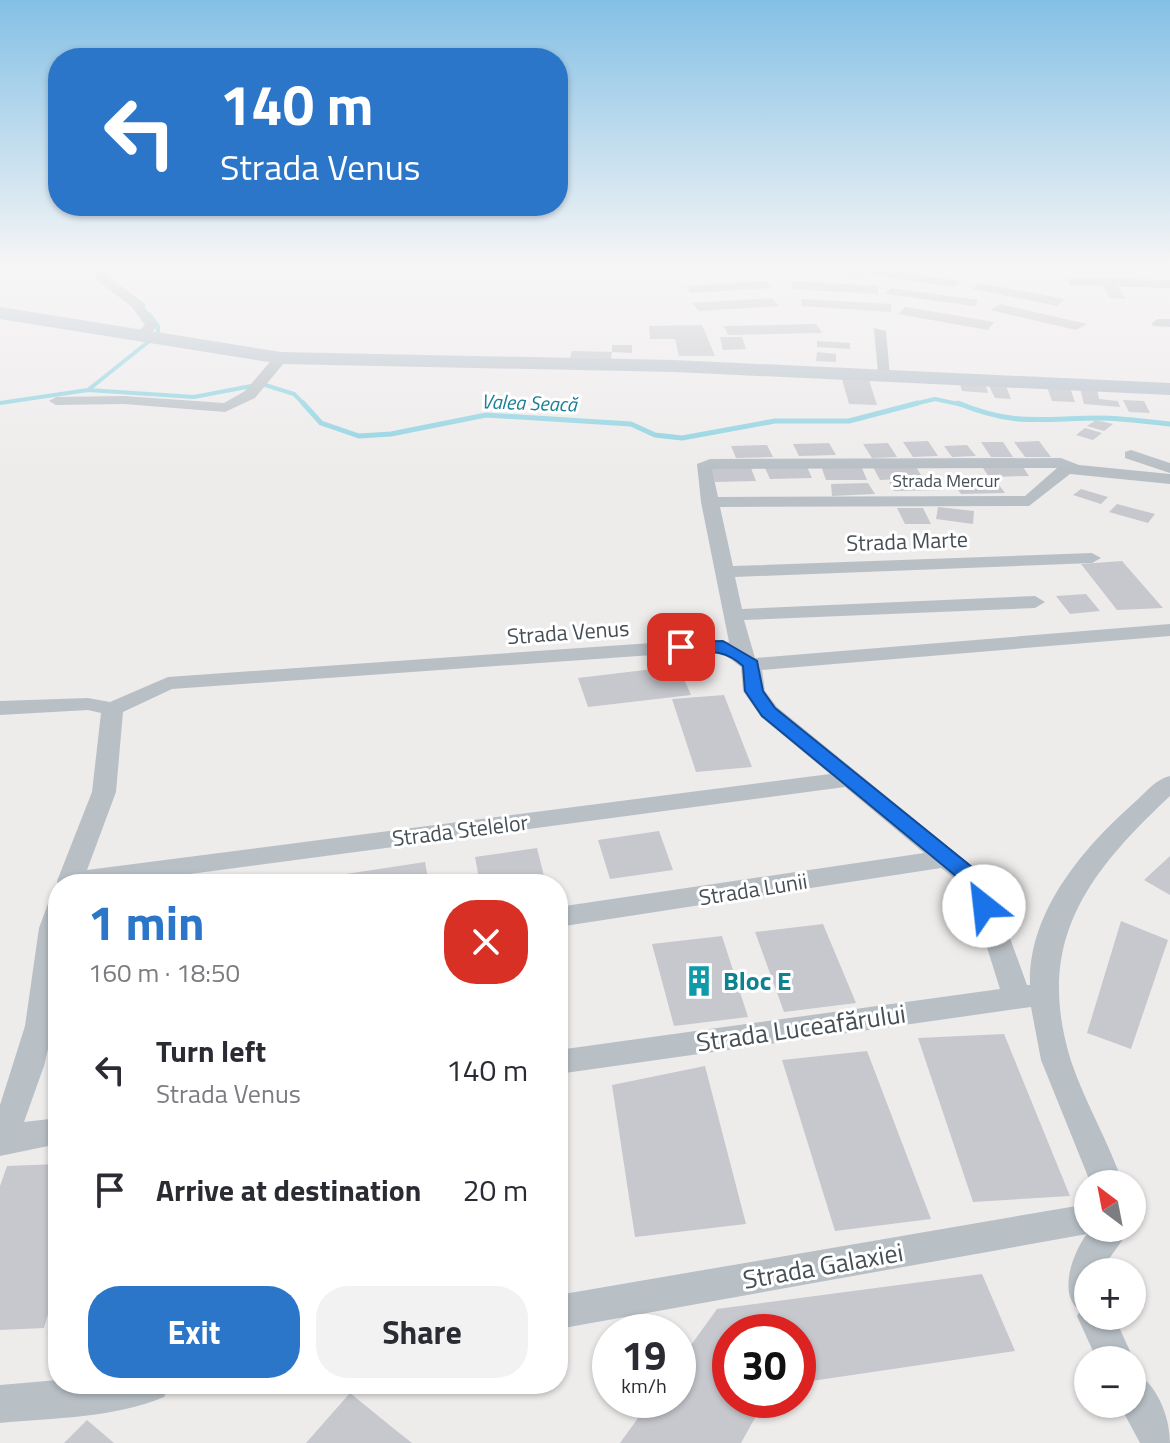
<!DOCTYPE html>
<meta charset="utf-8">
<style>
:root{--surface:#fff;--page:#f2f2f3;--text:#2b2b33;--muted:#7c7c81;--accent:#2b76c8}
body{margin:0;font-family:"Titillium Web",sans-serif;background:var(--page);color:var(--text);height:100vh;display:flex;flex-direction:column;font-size:30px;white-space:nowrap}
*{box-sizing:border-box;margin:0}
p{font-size:26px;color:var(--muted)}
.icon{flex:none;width:44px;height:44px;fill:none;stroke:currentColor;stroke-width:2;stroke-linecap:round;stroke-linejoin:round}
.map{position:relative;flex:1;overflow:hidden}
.drawer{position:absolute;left:48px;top:874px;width:520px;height:520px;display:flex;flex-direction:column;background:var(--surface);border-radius:32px;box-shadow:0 2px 6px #0004}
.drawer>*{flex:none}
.banner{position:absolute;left:48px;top:48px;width:520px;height:168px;border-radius:32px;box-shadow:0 2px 6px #0004;background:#2b76c8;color:#fff;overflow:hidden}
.needle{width:52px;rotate:328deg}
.buttons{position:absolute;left:1074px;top:1170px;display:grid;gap:16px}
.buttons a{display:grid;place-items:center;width:72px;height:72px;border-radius:50%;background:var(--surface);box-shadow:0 2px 6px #0004;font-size:40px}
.speed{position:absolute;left:592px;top:1314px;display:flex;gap:16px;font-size:40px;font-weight:700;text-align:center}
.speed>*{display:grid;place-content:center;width:104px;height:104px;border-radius:50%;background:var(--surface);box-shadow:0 2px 6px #0004;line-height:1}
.speed small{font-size:20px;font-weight:400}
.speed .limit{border:12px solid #d22;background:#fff;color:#111}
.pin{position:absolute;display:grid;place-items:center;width:68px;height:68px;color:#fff;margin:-34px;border-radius:16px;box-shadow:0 4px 12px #0006}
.me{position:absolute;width:88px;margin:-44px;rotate:331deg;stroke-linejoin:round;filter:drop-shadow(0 0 6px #0008)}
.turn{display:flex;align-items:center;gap:28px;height:168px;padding:0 40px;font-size:36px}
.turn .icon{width:104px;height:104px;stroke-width:2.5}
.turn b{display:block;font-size:56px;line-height:68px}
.round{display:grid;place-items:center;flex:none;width:84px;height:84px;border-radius:32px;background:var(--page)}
.headline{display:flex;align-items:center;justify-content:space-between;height:136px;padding:0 40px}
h1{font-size:48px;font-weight:700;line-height:60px;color:var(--accent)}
.cta{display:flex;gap:16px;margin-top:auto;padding:16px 40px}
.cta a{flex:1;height:92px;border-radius:32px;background:var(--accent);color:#fff;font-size:32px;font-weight:700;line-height:92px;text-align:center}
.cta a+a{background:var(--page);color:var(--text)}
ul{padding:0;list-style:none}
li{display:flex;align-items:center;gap:24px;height:120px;padding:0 40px}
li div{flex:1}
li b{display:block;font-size:30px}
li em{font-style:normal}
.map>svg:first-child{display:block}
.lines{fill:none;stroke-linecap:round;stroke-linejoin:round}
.stream-far1{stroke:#8ed3e1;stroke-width:4}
.stream{stroke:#8ed3e1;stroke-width:5}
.building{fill:#c6c8ce}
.street{fill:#b8c0c6;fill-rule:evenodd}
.secondary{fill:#bac4ce;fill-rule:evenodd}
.route{fill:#1a73e8;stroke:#114b97;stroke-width:2}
.labels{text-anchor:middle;stroke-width:6;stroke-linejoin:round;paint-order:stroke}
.far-street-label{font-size:18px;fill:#464f56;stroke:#fff}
.far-water-label{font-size:20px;font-style:italic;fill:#1a8095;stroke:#fff}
.street-label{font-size:22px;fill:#464f56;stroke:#fff}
.near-culture-label{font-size:26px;font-weight:bold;fill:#0d838f;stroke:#fff;text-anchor:start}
.near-street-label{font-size:26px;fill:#464f56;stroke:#fff}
</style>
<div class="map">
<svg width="1170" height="1443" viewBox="0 0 1170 1443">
<rect width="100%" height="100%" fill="#eeebeb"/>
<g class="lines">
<path class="stream-far1" d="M120,267l-16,9 39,29
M88,390l70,-56v-8l-9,-12
M0,403l88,-13 106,7 68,-13 32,10 11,11
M910,405l25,-6 28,6"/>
<path class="stream" d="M303,403l18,20 38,13 32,-2 95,-19 145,9 24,11 27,3 93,-17h74l69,-18
M958,403c57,24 85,15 143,15 23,0 46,4 69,6"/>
</g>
<path class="building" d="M677,267h77v2l-71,5z
M774,267l90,1 -1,7 -89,-6z
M1008,267h38l5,3 -55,3 -4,-3 19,-1z
M876,269l84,12 -6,6 -83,-12z
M766,281l7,7 -83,5 -4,-7z
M793,281l85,5v8l-87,-5z
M980,283l85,16 -8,7 -85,-17z
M1102,285l15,1 9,13 -16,-1z
M891,288l87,12 -3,6 -90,-12z
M772,298l7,8 -80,5 -7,-8z
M802,299l89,5v8l-90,-6z
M1000,304l87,20 -11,6 -86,-20z
M905,307l89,15 -6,8 -90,-16z
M816,324l6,9 -94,2 -4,-9z
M702,325l13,31h-36l-4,-17h-25l-1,-13z
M720,337h22l4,12 -23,1z
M817,341l33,2v6l-33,-2z
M612,345h20v8l-20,-1z
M572,351l40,1 -1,7 -41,-1z
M817,352l19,2v8l-20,-1z
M842,379l27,1 8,25 -28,-1z
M960,384l26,2 2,7 -26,-2z
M989,386h17l5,13 -16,-1z
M1047,387l23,1 5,14 -23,-1z
M1080,388l17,1 2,10 19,2 2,6 -36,-3z
M1123,400l21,1 6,12 -21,-1z
M1096,420l17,4 -9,7 -17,-5z
M1085,428l17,5 -9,7 -17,-5z
M928,441l10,15 -25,1 -10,-15z
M1039,441l12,16h-26l-11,-15z
M981,442h22l10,15h-22z
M829,443l7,12 -37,1 -6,-12z
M888,443l9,14 -25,1 -9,-14z
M767,445l6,12 -37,1 -5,-12z
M967,445l9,11 -24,1 -8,-11z
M914,464l9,14 -43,2 -8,-15z
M821,466h40l6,14h-41z
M807,467l5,11 -42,1 -5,-11z
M1023,467l6,9 -40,1 -6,-9z
M751,468l5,13 -41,1 -4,-13z
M936,481l6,9 -48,1 -5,-9z
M996,481l9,12 -44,1 -8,-11z
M868,483l7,11 -43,2 -1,-12z
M1081,489l27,8 -7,7 -28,-9z
M1117,504l38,10 -7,9 -39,-11z
M938,507l36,4 -1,13 -37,-5z
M897,508h26l8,16h-26z
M1122,561l41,47 -46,2 -36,-46z
M1086,594l14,17 -30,3 -14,-18z
M678,666l13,29 -103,12 -10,-29z
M724,695l28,72 -56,5 -24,-73z
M659,831l14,39 -63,9 -12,-39z
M537,848l9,36h-66l-5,-27z
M1170,856v39l-26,-15z
M425,862l4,22h-82l-1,-10z
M1121,921l47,19 -37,109 -44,-16z
M823,924l33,79 -72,9 -29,-80z
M722,936l26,81 -74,9 -22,-82z
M560,1001l7,42 -9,2v-43z
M1004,1034l66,162 -97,6 -55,-164z
M867,1051l64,168 -96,12 -53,-171z
M705,1066l41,158 -111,13 -23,-152z
M58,1164v116l-14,48 -44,2v-144l7,-20z
M982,1274l33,77 -217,32v-51h-68v68h35l-24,43h-121l31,-43h27v-37l39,-54z
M350,1393l48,39 14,11h-106z
M87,1420l27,23h-50z"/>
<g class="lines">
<path class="street" d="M102,267h12l-8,12 34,22 18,25 -13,13 -12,-3 12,-11 -13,-18 -38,-29z
M1073,278l97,2v8l-101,-3v-6z
M1158,319h12v8l-17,-1 -1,-3z
M874,328l12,3 4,46 -12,-3z
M276,355l12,3 -33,40 -30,14 -101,-8 -68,1 -7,-4 7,-4 68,-1 100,7 21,-12z
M1131,450l39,13v10l-45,-15v-6z
M1061,458l18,7 91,9v10l-100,-10 -41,32 -309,1 13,59 359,-13 9,5 -9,5 -357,14 7,32 293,-13 10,6 -10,6 -291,12 11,38 415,-34v12l-408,34 3,21 12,16 212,173 38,105h3c-2,-74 54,-138 106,-184 10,-9 20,-22 34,-25v20c-83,78 -136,146 -99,265 14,42 38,81 52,123h-32l-50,-124 -10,-53 -473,67v-24l442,-61 -31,-99 -28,-22 -383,59v-20l366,-54 -79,-66 -730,97h-57v3l-1,-6 35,-89 9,-79 -13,-3 -88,5v-14l88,-3 22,4 58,-25 541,-38 20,3 -28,-140 -4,-38 13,-5zM1057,468l-32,28 -307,1 -6,-28zM709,651l14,2 18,14 2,24 18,26 69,57 -743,96 29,-78 7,-80 49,-23z
M58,899v108l-14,59 -20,56 34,-4v26l-58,12v-51l25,-79 14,-98 10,-27z
M1088,1204v24h43l-25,35 -2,9h-16v44h26l20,44 -2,6v-6h-35l-20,-44 3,-5c-23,-17 -7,-59 7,-77l-529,95v-34z
M1132,1371c25,11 38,46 38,72h-30l-21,-39h13z
M58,1380v4h112l-6,13c-50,21 -111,21 -164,26v-38z"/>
<path class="secondary" d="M0,307l281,45 393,8 496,23v12l-496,-23 -393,-8 -281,-45z"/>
</g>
<linearGradient id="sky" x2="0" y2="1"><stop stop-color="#84c0e5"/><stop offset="0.57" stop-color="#f7f6f6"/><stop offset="1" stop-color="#f7f6f6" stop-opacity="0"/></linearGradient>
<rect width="1170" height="469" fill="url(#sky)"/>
<path class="route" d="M723,641l34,20 6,30 12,17 208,168 10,15 -2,20h-15l-8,-25 -206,-170 -17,-25 -2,-25c-30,-27 -53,-4 -71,-19l9,-5z"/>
<defs>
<symbol id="building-bare" viewBox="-9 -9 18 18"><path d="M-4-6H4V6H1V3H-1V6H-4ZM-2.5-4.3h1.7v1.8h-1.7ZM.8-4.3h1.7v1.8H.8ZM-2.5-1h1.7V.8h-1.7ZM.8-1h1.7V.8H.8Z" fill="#0f9aa8" stroke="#fff" stroke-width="2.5" paint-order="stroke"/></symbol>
</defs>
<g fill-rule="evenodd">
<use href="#building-bare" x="677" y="959" width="44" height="44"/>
</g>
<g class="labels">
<g class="far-street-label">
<text x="946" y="487">Strada Mercur</text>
</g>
<g class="far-water-label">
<text transform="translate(529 403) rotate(2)" y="7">Valea Seacă</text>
</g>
<g class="street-label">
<text transform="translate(907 541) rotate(-2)" y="8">Strada Marte</text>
<text transform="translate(568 632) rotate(-4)" y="8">Strada Venus</text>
<text transform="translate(460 830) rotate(-7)" y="8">Strada Stelelor</text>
<text transform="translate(753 889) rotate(-9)" y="8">Strada Lunii</text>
</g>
<g class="near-culture-label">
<text x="723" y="990">Bloc E</text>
</g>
<g class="near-street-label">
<text transform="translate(801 1028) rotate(-8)" y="9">Strada Luceafărului</text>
<text transform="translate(823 1266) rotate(-10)" y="9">Strada Galaxiei</text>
</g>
</g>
</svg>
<div class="buttons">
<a><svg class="needle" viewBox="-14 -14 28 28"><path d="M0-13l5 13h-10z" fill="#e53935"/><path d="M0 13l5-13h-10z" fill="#7c7c81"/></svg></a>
<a>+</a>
<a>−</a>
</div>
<div class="speed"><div>19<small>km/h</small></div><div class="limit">30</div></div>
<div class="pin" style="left:681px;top:647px;background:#d93025"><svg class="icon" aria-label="arrive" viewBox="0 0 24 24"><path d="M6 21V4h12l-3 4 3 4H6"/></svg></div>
<svg class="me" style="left:984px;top:906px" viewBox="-20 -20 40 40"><circle r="19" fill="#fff"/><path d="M0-13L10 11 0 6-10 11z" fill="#1a73e8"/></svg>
<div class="banner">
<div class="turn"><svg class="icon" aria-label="left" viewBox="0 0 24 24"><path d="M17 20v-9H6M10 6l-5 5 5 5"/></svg><div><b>140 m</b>Strada Venus</div></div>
</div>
<section class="drawer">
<div class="headline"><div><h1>1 min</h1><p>160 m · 18:50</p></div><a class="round" style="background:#d93025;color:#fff"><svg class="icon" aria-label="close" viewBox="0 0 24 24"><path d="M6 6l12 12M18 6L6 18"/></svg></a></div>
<ul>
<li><svg class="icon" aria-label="left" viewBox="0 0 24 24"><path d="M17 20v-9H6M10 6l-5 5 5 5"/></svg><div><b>Turn left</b><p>Strada Venus</p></div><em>140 m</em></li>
<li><svg class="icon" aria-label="arrive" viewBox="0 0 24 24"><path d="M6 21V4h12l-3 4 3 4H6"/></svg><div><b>Arrive at destination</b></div><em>20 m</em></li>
</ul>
<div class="cta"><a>Exit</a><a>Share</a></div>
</section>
</div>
